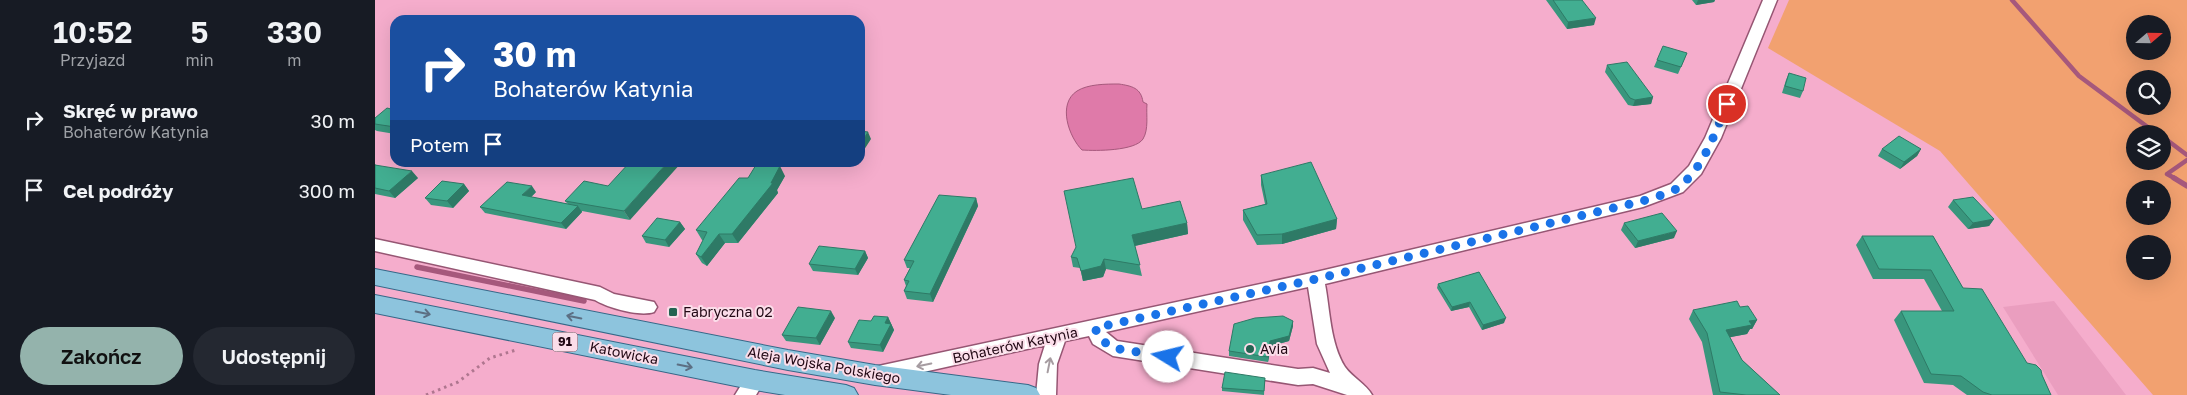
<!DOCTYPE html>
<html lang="pl">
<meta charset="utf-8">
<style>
:root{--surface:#171b24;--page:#242831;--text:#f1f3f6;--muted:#9ea1a6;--accent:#94b3ac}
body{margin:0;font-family:"Golos Text",sans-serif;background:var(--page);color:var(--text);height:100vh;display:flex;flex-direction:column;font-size:19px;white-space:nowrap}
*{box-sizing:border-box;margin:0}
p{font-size:16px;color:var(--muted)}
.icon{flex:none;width:28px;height:28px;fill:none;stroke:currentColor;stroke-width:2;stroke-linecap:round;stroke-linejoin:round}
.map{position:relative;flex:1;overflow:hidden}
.panel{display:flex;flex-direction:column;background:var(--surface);width:375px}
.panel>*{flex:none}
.top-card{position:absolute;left:15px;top:15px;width:475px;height:152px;border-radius:15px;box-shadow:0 5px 20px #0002;background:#1a4fa0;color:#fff;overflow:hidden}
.needle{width:32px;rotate:70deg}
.fabs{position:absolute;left:1751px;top:15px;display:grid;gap:10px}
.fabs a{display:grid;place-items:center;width:45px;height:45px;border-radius:50%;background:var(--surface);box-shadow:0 5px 20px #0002;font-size:25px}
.pin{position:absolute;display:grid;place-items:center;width:42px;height:42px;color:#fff;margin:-21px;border:2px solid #fff;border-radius:50%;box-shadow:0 1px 5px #0007}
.me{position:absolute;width:55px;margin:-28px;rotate:279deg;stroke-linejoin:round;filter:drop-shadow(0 0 4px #0008)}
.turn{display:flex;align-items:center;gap:18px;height:105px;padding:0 20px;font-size:22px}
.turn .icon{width:65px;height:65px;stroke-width:2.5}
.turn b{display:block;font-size:35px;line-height:42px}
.then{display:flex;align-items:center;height:48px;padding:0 20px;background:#0003;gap:10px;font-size:19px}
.eta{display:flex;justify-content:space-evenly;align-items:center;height:85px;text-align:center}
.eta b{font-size:30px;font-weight:600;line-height:35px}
.primary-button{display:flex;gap:10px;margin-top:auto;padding:10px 20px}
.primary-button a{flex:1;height:58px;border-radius:30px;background:var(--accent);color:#111;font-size:20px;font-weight:600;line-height:58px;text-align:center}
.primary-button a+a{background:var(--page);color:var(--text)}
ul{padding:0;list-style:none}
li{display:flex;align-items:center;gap:15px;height:70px;padding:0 20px}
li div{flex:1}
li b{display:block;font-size:19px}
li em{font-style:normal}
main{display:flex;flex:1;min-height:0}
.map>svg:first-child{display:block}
.built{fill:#ea9ebf}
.green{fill:#f2a170;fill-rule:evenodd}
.water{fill:#df7aa9;stroke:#a6587c}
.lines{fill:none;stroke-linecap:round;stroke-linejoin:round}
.stream-far1{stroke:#a6587c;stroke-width:4.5}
.stream{stroke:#a6587c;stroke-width:5.5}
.minor-casing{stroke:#965673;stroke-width:3}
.major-casing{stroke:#366888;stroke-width:2}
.path{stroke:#af768f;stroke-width:3;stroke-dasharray:2.5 4;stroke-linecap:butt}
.minor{fill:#fff;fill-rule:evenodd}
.major{fill:#8dc4dd;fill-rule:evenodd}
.wall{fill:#39967d}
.shaded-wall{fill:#2e7a66}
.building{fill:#42ae91;stroke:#2e7a66}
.oneway{stroke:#5c6f83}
.oneway2{stroke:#a69ca1}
.route{stroke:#1a73e8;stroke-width:9;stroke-dasharray:0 16.2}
.poi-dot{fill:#236452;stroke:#fbdde9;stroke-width:2}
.labels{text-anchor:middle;stroke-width:4;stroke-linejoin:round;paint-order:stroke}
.shield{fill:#fbdde9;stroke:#624854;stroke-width:1}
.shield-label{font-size:12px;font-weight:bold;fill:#210814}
.poi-label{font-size:14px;fill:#210814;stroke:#fbdde9;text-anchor:start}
.street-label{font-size:14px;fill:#210814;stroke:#fbdde9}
</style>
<main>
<section class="panel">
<div class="eta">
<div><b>10:52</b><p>Przyjazd</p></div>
<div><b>5</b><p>min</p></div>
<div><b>330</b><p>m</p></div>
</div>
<ul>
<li><svg class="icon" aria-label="right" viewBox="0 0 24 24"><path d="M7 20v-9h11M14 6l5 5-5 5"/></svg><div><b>Skręć w prawo</b><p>Bohaterów Katynia</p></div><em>30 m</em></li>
<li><svg class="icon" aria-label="arrive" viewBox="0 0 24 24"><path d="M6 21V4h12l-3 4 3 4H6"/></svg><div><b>Cel podróży</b></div><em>300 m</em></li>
</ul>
<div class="primary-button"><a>Zakończ</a><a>Udostępnij</a></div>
</section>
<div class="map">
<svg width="1812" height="395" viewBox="0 0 1812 395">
<rect width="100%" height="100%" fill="#f5adcc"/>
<path class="built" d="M1679,301l72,94h-68l-55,-88z"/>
<path class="green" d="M1414,0h398v395h-34l-213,-244 -172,-103zM1760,24h28v27h-28zM1760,79h28v27h-28zM1760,134h28v27h-28zM1760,189h28v27h-28zM1760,244h28v27h-28z"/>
<path class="water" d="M744,84c13,2 22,4 24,18l4,2c-1,11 2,25 -4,35 -8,12 -47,12 -61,11 -13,-13 -25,-46 -5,-59 11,-7 29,-7 42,-7z"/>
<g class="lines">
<path class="stream-far1" d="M1637,0l67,76 78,58
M1788,137l24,18
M1801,179l-9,-5 20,-14"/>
<path class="stream" d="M1799,178l13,8
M42,267l167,34"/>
<defs>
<path id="minor" d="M1388,0h14l-56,138 -20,36 -18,18 -40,15 -318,77c5,26 5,59 20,83 8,11 21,17 27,28h-25l-34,-11 -15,1 -185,-29 -20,-12 -4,-8 -24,5 -8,23 -1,31h-20l3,-31 6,-19 -162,36 -7,-2 -2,-6 2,-6 7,-2 433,-93 324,-76 31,-12 18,-18 16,-28zM933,287l9,57 13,29 -17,-5 -15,1 -181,-28 -11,-9z
M0,239l225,48 14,7 40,8 3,5 -3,5c-14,5 -46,-4 -59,-12l-220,-49z
M380,372l7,2 3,6 -9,15h-21l13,-21z"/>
<path id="major" d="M0,269l413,81 87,15 153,20 8,3 4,7h-89l-76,-10 -87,-15 -413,-85z
M0,295l380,75 91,15 8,3 4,7h-73l-30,-5 -380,-77z"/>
</defs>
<use href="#minor" class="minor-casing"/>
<use href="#major" class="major-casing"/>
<path class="path" d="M51,395l32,-13 32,-24 26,-8"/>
<use href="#minor" class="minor"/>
<use href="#major" class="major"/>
</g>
<path class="wall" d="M1171,0h36l12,25 -27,4z
M1317,0h23l-1,2 -18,3z
M1312,53l-9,21 -24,-7 3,-7z
M1232,65l46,32 -2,7 -18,2 -5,-1 -23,-33z
M1414,73l14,18 -3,7 -18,-5 4,-13z
M20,110v24l-18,-3 -2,-1v-12z
M1507,149h39l-4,7 -17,13 -22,-13z
M0,164l1,1 42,13 -23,20 -20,-4z
M886,175l76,44 -1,10 -54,15 -25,1 -14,-25v-10l22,-6 -4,-19z
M410,176l-8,14 1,3 -40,50h-13l-18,23 -5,-3 -6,-9 7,-14h-1l-6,-10 52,-52z
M89,184l5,7 -16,17 -22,-3 -6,-7z
M233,186l22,34 -48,-9v1l-16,17 -81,-16 -5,-6 56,-15 -5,5 37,7 -3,-3z
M601,198l2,8 -45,96 -26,-3 -3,-8 2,-5 -2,-6 6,-12h-3l-3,-8z
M1578,200l41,19 -5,7 -21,3 -20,-22z
M767,209l45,14 1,11 -53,12 7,30 -36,-7 -3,8 -20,4 -3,-13 -7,-1 -2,-10z
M305,222l5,7 -16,18 -23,-4 -4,-7z
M1249,223l50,15 -39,10 -14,-18z
M1487,236h71l30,52 64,75 15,12 9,20h-84l-14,-10 -29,-2 -30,-63 7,-9h41l-18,-32h-51l-17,-34z
M490,251l3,7 -10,17 -45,-4 -4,-7z
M1104,272l25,51 -22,7 -13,-23 -18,4 -14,-23 1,-4z
M1365,307l17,13 -5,9h-2l-3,5 -17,3 12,23 38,35h-67l-11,-53 -13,-23 4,-9z
M513,317l6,13 -11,22 -32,-4 -3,-6 23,-21z
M460,318l-15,27 -34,-4 -4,-6z
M918,321v5l-4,15 -18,5 -3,16 -39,-6v-5z
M890,378l-1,17 -42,-4v-3z"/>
<path class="shaded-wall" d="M1323,0h17l-1,2 -18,3z
M1221,18l-2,7 -27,4 1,-7z
M1278,97l-2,7 -18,2 2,-6z
M493,132l3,7 -9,14 -2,-3v-5z
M1546,149l-4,7 -17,13 4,-7z
M293,162h14l-52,58 -6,-9z
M405,166l5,10 -8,14 1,3 -40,50 -6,-9z
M37,171l6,7 -23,20 -6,-7z
M89,184l5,7 -16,17 -6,-7z
M157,186l4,6 -9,9 -5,-6z
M601,198l2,8 -45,96 -3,-8z
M203,206l4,6 -16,17 -5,-6z
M962,219l-1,10 -54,15v-10z
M1619,219l-5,7 -21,3 5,-6z
M305,222l5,7 -16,18 -4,-7z
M812,223l1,11 -54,12 -2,-11z
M1302,231l-3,7 -39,10 3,-7z
M344,234l6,9 -18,23 -6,-9z
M490,251l3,7 -10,17 -3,-6z
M729,259l2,10 -3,8 -20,4 -2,-10z
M1095,302l-1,5 -18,4 1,-4z
M456,311l4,7 -15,27 -4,-7z
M513,317l6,13 -11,22 -3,-7 5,-22z
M1131,318l-2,5 -22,7 1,-5z
M1382,320l-5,9h-2l-3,5 -26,5 5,-9 23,-9z
M918,321v5l-4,15 -18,5 -3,16v-5l2,-16z"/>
<path class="building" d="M1178,0h29l14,18 -28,4z
M1288,46l24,7 -6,14 -24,-7z
M1252,62l26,35 -18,3 -5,-2 -23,-33z
M1414,73l17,5 -3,13 -18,-5z
M12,108l8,2v17l-20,-3v-6z
M485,131l8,1 -8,13z
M1524,136l22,13 -17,13 -22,-13z
M255,162h38l-44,49 -59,-10 19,-20 24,5z
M936,162l26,57 -55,15 -25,1 -14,-25 24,-6 -6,-29z
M0,165l37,6 -23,20 -14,-3z
M381,165l24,1 -9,17h2l-41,51h-13l-18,23 -5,-3 11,-22 -11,-2 43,-52h9z
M758,178l9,31 38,-8 7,22 -55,12 8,30 -36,-6 -3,7 -20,5 -4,-13 -6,-1 5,-10 -12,-56z
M67,181l22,3 -17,17 -22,-3z
M132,182l25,4 -10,9 56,11 -17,17 -81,-16z
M564,195l37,3 -46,96 -26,-3 5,-10 -5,-1 10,-19 -10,-1z
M1598,197l21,22 -21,4 -20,-23z
M1287,213l15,18 -39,10 -14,-18z
M282,218l23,4 -15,18 -23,-4z
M1487,236h71l30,52 19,1 45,74 9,2 5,5 1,5 9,20h-59l-9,-3 -22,-16 -30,-2 -30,-63h53l-23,-41 -52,-1z
M444,246l46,5 -10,18 -46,-5z
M1104,272l27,46 -23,7 -13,-23 -18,5 -14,-23z
M1362,301l3,6 8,-1 9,14 -8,1 3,4 -26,5 16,30 38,35h-34l-26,-3 -13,-59 -14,-23z
M423,307l33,4 -15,27 -34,-3z
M499,316l14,1 -3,6 6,1 -11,21 -32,-3 11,-22 12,1z
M908,316l10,5 -4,15 -19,5 -2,16 -39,-6 5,-27 21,-6z
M850,372l40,6 -1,13 -42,-3z"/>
<defs><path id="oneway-shaft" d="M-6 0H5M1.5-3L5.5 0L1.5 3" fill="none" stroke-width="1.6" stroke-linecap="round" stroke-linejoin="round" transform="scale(1.25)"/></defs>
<g class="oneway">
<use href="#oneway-shaft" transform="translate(48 313) rotate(11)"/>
<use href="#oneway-shaft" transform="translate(199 317) rotate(-169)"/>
<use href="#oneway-shaft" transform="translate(310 366) rotate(11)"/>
</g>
<g class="oneway2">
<use href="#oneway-shaft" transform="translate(549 365) rotate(168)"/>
<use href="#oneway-shaft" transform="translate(674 365) rotate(-79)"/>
</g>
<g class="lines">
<path class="route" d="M793,357l-55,-9 -13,-9 -5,-11 221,-49 327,-78c10,-4 27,-7 36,-14 25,-20 36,-54 48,-83"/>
</g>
<g class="poi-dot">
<rect x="293" y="307" width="10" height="10" rx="2.5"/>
<circle cx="875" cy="349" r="5"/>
</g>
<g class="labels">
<rect class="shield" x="177.5" y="332.5" width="25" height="19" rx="4"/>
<g class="shield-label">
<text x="190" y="346">91</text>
</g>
<g class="poi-label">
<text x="308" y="317">Fabryczna 02</text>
<text x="885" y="354">Avia</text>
</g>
<g class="street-label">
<text transform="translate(640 345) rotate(-12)" y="5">Bohaterów Katynia</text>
<text transform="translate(249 353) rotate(11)" y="5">Katowicka</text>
<text transform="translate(449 365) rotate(10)" y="5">Aleja Wojska Polskiego</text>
</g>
</g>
</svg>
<div class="fabs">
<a><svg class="needle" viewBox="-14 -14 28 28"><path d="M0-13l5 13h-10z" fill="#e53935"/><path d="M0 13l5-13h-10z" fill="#9ea1a6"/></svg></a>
<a><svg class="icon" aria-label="search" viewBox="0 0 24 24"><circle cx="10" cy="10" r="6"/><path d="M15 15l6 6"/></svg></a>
<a><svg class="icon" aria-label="layers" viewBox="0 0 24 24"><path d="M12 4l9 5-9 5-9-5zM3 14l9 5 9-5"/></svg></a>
<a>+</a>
<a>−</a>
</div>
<div class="pin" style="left:1352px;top:104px;background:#d93025"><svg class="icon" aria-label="arrive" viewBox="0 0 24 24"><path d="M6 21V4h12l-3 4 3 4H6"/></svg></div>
<svg class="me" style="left:793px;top:357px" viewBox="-20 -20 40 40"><circle r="19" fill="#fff"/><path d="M0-13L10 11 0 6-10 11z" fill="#1a73e8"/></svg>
<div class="top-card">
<div class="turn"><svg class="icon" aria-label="right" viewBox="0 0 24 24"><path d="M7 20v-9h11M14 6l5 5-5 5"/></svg><div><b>30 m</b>Bohaterów Katynia</div></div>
<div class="then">Potem<svg class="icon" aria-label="arrive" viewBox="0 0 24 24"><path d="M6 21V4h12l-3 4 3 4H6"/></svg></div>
</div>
</div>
</main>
